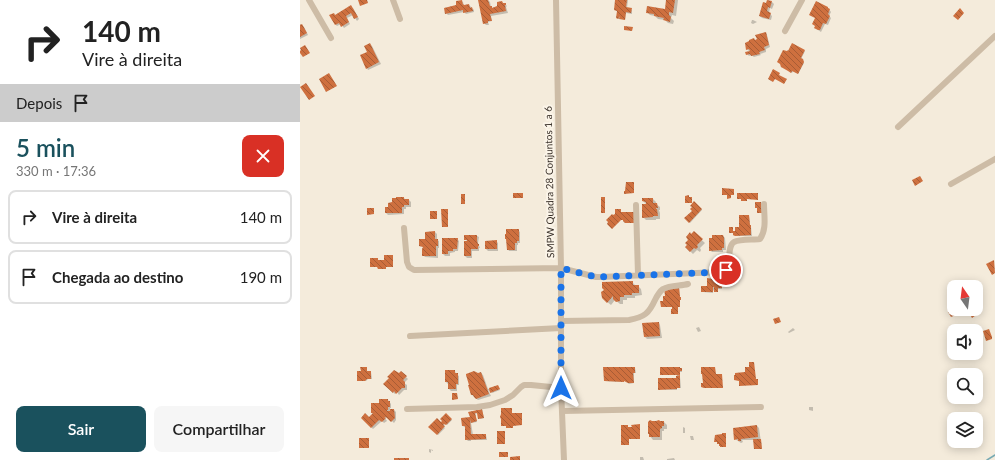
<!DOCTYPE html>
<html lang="pt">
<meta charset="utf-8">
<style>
:root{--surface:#fff;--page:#f6f6f6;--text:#222;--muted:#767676;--line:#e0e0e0;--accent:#1a515d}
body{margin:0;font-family:Lato,sans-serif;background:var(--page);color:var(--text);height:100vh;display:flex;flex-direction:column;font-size:15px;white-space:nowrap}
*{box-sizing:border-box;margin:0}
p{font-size:13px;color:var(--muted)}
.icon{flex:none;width:22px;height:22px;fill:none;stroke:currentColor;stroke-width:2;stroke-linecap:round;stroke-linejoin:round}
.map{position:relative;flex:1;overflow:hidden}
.panel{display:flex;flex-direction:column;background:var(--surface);width:300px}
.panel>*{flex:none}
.top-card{background:#fff;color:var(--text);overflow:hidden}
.needle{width:26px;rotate:346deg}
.tools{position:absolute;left:647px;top:280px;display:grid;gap:8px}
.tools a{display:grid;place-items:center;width:36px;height:36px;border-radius:8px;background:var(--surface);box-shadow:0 2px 10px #0003;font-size:20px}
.pin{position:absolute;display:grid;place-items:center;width:34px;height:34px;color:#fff;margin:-17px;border:2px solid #fff;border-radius:50%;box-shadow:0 1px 4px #0007}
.me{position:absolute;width:44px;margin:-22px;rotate:0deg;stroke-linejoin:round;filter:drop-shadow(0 0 3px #0008)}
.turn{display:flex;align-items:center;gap:14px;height:84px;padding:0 16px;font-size:18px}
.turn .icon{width:52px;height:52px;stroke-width:2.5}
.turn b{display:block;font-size:28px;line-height:34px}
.then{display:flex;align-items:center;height:38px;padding:0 16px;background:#0003;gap:8px;font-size:15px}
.round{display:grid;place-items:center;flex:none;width:42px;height:42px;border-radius:8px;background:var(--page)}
.summary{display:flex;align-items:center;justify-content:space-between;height:68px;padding:0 16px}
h1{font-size:24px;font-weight:600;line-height:30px;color:var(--accent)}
.action{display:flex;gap:8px;margin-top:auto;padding:8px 16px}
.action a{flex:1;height:46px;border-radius:8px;background:var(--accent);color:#fff;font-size:16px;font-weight:600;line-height:46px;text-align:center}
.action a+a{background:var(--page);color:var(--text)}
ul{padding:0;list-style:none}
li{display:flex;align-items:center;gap:12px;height:54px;margin:0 8px 6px;padding:0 8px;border:2px solid var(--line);border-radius:8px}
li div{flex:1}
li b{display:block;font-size:15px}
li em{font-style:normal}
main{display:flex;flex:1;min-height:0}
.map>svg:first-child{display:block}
.shadow{fill:#0003}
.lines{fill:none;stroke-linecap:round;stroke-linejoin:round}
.stream{stroke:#78aab3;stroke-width:1.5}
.building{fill:url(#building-back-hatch)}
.minor{stroke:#cdbca6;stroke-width:6}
.route{stroke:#1a73e8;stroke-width:7;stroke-dasharray:0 12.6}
.labels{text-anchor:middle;stroke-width:4;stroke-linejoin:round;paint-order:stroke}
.street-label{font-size:10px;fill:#382f28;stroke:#fbf4e8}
</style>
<main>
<section class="panel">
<div class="top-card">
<div class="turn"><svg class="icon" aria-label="right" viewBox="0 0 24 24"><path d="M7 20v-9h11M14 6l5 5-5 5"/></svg><div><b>140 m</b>Vire à direita</div></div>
<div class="then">Depois<svg class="icon" aria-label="arrive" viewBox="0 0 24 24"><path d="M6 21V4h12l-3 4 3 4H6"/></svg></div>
</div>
<div class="summary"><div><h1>5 min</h1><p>330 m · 17:36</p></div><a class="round" style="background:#d93025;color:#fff"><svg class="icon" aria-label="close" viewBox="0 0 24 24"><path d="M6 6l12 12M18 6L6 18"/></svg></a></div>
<ul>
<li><svg class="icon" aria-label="right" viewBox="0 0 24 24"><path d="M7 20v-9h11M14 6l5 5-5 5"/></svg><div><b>Vire à direita</b></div><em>140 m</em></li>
<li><svg class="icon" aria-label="arrive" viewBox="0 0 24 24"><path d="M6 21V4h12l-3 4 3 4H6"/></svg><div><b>Chegada ao destino</b></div><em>190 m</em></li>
</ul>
<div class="action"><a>Sair</a><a>Compartilhar</a></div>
</section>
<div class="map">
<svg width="695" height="460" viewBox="0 0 695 460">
<defs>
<pattern id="building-back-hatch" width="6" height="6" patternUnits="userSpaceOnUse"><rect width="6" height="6" fill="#ce703f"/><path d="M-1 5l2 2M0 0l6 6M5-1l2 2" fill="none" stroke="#a85c35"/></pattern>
</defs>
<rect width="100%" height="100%" fill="#f4ebdb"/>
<path class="shadow" d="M179,0h9l2,2 1,5 2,1 12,-4 2,2 -1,1 2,6 -17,3 1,5 -4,1 1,3h-3l-2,-2z
M316,0h12l-1,8 5,2v4l-6,-1 -1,7 -5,-2 -1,1h-1v-8l-3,-1z
M367,0h11l-2,16 -4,-1 -1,3 3,3 -1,3 -5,-1 -3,-3 -7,-1 -3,-3 -5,-1 -3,-3 19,-2z
M161,1l2,1 1,4 5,-1 5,5v2l-8,2 -2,-2 -16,3 -2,-2 12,-7z
M468,1l4,1 2,2 -2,5 -2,-1 -1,5 3,3 -1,4 -9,-2 -2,-2 7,-12z
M53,8l6,11 -2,2 -4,-6 -6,3 3,6 -6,4 -3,-4 -4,2 -1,-1 -1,-9z
M528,8l3,4 -2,4 2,2 -3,7 -3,-1 -4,8 -6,-4z
M452,20h1l4,2 -4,2 -2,-1z
M0,24l4,3 4,8 -8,4z
M466,33l1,2 3,12 -4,2v3l-6,2 1,1 -7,2 -3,-2 -2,1 -2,-2 3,-2 -3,-3 8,-8z
M70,44l2,2 9,18 -13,6 -1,-2 1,-15z
M504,51h1l-4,8 2,2 1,2 -6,11 -5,-3 -1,2 -2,-1 -3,-19z
M104,198l2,2h3l2,2v5h-5v2h-2v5l-16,1 -2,-2 3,-5z
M353,199l3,3v2l4,3v3h-1l1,3v6h-4v1h-10l-3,-3 4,-12 -4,-4z
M394,203l8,7 -12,13 -4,-5 7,-7z
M449,216l1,10 1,1 1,9h-15l-3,-3h-4l3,-5v4h3z
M218,230l2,2v11h-2v2h-1v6h-8l-1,-2z
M135,232l2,2v6l2,1v7h-1v10l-13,-1 -2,-2 1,-7 -4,-3 6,-5z
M394,233l11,10 -5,5 1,2 -1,2 -3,-2 -4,4 -7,-7 5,-12z
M165,236h12l2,1 -1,6 2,5h-1v3h-7v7h-5l-2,-2 3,-14 -3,-3z
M423,236l2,2 1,12h-3v2h-11l-2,-2z
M157,239l2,2 -1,10h-3v1l-5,1v3h-5l-2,-2z
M186,241h10l2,2v8h-10l-2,-2z
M413,280l9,1v8h-4v3h-3l-2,-2v3l-10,-1h-1l6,-5z
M332,282l3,3v1h3l3,3 1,6 -7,1v2h-8v2h-4v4h-3l-5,-4 -4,5 -5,-4 -1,-11z
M379,288l1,10h1v2h-1v7h-2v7h-6l1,-7h-11z
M359,323l1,2 2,13 -15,1 -2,-2z
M399,327l2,4 -3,1 -2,-4z
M493,328l2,2 -6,3 -1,-1z
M67,368v4h4l1,7h-4l-2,2h-8l4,-9z
M335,368l1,5h-2v10l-5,1 -5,-4v2l-19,-1z
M382,369v3h-2v3h-2l2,2 1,11h-4v2l-18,-1 18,-10v-4l-16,-1z
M155,371l1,3 3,2v9h-2v6h-6l-2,-2 -1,-5 -2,-2z
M101,372l7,7 -4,4 3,2v5h-3l-5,5 -2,-3 -2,2 -10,-10z
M181,373l2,2 5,14 10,-3 2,4 -8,3 -4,-3 3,6 -13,4 -6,-5 6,-21z
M88,400l3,4v4h-1v2h4l2,2v8l-2,3 -5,-5h-4l2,3 -3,2 -2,-2 -9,8 -11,-11 7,1 4,-4 -1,-2 8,-9z
M509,407h4v4l-4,-1z
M182,410l2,8 -4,1 -2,-6 -3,1 2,8 -6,1 2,12h13l1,5h-16v1h-3l-2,-2v-11l-3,-2 -1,-7 9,-1 -1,-5z
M146,414l6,6 -5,5 -1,-2 -3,3 2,2 -7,7 -8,-8 11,-4 2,-2z
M364,422l3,3v4h-3v2h-2v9h-9l-3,-4z
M457,426l2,2 3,21 -7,-1 -1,-8h-12l1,2 -2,1 -6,-4z
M383,427l2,1v5h-2z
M390,436h3l1,4h-3z
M129,449l4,1v1l-2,-1v3l-2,-1z
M340,457h3l1,3h-4z
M374,458l1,2h-8v-1z"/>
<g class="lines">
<path class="stream" d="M687,460l8,-5"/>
</g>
<path class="building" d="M58,0h9l1,3 -8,3z
M162,0l1,5 1,-1v1l5,-1 1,4 2,-1 1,4 -10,2v-3l-18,4 -1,-6 12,-3v-4z
M178,0h10l2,6h2v2l5,-2v-4l5,-1 1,2h3v2h-1l1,6 -16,3 2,7h-4v2l-5,1z
M315,0h12l-1,7 6,1 -1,5 -5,-1 -1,8 -6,-1 1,-3 -2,3 -2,-1 1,-7 -3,-1z
M366,0h9l-2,13 -4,-1v3l2,2 -1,5 -7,-2 1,-2 -10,-2v-2l-8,-1 1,-7 18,3z
M467,0l5,1 -2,7 -2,-1 -1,4 4,2 -2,6 -10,-3 4,-14 3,1z
M516,1l12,6v1l2,1 -2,5 2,2 -4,8 -3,-1 -3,7h-2l-4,-2 1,-2 -3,-2 3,-6 -6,-3z
M51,5l7,12 -4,2 -3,-6 -5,3 3,6 -8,5 -2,-4 -4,2 -6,-10 5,-2 1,2z
M660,8l4,5 -6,7 -5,-4z
M2,24l5,9 -7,4v-12z
M324,26l9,1 -1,4 -8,-1z
M466,32l3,13 -5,2 1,3 -6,2 1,2 -9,2 -1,-2 -4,1 -1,-3 5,-1 -1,-2 -3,1 -1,-7 4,-2v-1l5,-2 1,2 2,-1 -2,-4z
M70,43l9,19 -13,7 -6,-14 7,-3 -3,-6z
M492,43l13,7 -4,8 2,1 1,3 -6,12 -6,-3 -1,2 -3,-2 -7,-4 -1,-3 -3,-2 6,-12 4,1v-1l1,1z
M5,45l5,8 -7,4 -3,-4v-2l1,-1 -1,-2z
M473,69l7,4 -1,2 8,4 -3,5 -9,-5 -2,3 -5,-3z
M29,73l8,13 -11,6 -7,-13z
M6,83l9,13 -6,4 -9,-13z
M620,176l3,5 -8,5 -3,-6z
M326,182h8v11l-10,1v-3h1z
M422,188l12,1v6h-3v3l-4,1v-4h-5z
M213,193h10v5h-10z
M437,193h21v7l-11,-1v2h-6v-2h-4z
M161,194h4v10h-4z
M389,195v2h3v6h-7v-7z
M96,197h8v2h5v6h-5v2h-2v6h-17v-6h3v-4l4,-1v-4h4z
M301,197h4v16h-4z
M342,198h11v5h4l1,5h-2v1h1l1,7h-5v1l-11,1v-14h4v-2l-4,-1z
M394,201l8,8 -13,14 -5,-5 8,-7 -2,-2 2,-2 -2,-1z
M455,202h6l1,11h-5v-5h-2z
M67,208h7v6l-7,1z
M141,209h7v18h-6z
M315,209h6v3h14v11h-10l-2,-2v-1h-2l-9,9 -5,-5 1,-2 -2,-2 6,-6 1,1 2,-1z
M130,211h7v8h-7z
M439,215h10l1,10h1v10l-16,1 -2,-1v-2h-4v-6h4v4h2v-4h4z
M206,229h13v12h-2v2h-2v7h-8l-1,-11h-1v-5h1z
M135,231v8h3v7h-2v10h-14v-7l1,-2 -4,-1v-7h6v-7z
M394,231l9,8 -6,6 1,2 -2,2 -2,-1 -4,4 -5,-5 2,-2 -2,-2 3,-3 -2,-3 4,-5 1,2z
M164,235h13v6l1,3h1v2h-1v3h-7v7h-7v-15h3v-1h-3z
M412,235h11l1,3v10h-2v2l-13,1v-13h3z
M142,238h16l-1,11h-4v2h-5v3h-6z
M197,240v9h-12v-8z
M84,255h9v12h-7v2h-8l-1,-2h-7v-9h8v2h6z
M694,260l1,13 -3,2 -6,-11z
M407,278l6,1v1h9v8h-4v4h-4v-5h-1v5h-12v-6h6z
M333,281v4h6v8h-7v2h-8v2h-4v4l-4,1 -3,-3v-3l-6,7 -5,-5 -1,-6 3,-2 -2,-2v-6z
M364,287h15l1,10h1v3h-1v7h-2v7h-7v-5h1v-2h-11l-1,-6h3v-5h2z
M655,309h1l2,5 -7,3 -3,-5z
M662,309h15l2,4 -7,5 -3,-6 -5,2z
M479,317l2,5 -6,2 -2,-5z
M359,322l1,14 -16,1 -2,-14z
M689,329l3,8v2l-6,2 -3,-10z
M676,346l5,8 -6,3 -2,-4h3z
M449,362h5l2,17h2v6l-19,1v-5l-5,-1v-5h1v-2l10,-1v-5h4z
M60,367h7v4h4v8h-4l-2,2h-8v-10h4z
M303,367h32v6h-2l1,10h-6l-4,-2v1l-20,-1z
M360,367h20v1h2v3h-2v4h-20z
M401,367h14l1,7h6l1,14h-19l-3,-1v-4h2l-1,-9h-1z
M94,370l5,3 2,-2 6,5 -4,4 2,2v6h-3l-6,6 -2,-3 -1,2 -10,-9 6,-6 -2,-1z
M145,370h10v3h3v11h-2v5h-8v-7h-3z
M174,371l4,2 3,-1 8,22 -13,5 -2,-2 -1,-2h-2l-3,-10h1l-3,-10v-1z
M380,375v13h-3v1l-19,1v-12h18v-2z
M198,385l2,4 -10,4 -1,-5z
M152,393h5l1,6 -6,1z
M79,399h9v2h2v6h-2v3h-1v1h3v-2h4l1,9 -4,4 -5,-5h-2l2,1 -4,4 -3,-2 -8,8 -10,-10 4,-5 4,4 4,-4h-2v-10h8z
M201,408h11v5h10v12l-9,1v2h-7v-2h-5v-7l-1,-2 1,-3z
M182,409l2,9 -6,1 -1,-6h-2l2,8 -6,2 -1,-4 1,15h15v5l-21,1v-14h-3l-1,-8 9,-1 -2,-5z
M146,413l6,6 -6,6 -2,-1 -1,1 2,1 -8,9 -9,-8 9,-9 4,4 1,-1 -2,-2z
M350,420l2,1h4l3,-1 1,1h4v5h-2v2l-2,1v8h-11v-3h-1v-12z
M340,424v15h-11v6h-8v-20h7v2h4l-1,-2z
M457,425l1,12 -17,2v2h-3v-2l-4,1 -1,-12z
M197,431h8v13h-8z
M422,433h4v14h-6v-1h-1v-2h-2v-2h-3l1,-7 7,-1z
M59,438h10v10h-10z
M453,439h8l1,10h-8z
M199,452h9v5h-9z
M220,456v4h-10v-3z
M94,458h15v2h-15z"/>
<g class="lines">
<path class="minor" d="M9,0l22,38
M93,0l7,19
M256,0l5,268v120l3,72
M485,31l17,-31
M598,127l97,-91
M651,184l44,-25
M336,205l2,70
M104,228l3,34 2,5 5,3 147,-2 35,9h4l121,-5c2,-1 4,-1 5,-3 5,-7 1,-23 8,-27 6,-3 19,-2 26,-3 7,-10 4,-23 4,-35
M261,321l68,-1c16,-3 20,-7 26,-20 2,-4 4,-8 8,-11 7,-4 18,-3 25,-5
M110,336l151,-8
M107,409l70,-2 13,-2 15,-5 8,-5 8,-8 3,-2h7l30,3
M263,411l198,-4"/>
</g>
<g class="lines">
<path class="route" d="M261,388v-120l35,9h4l121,-5 5,-2"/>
</g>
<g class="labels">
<g class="street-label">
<text transform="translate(249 182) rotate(-91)" y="4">SMPW Quadra 28 Conjuntos 1 a 6</text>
</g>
</g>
</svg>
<div class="tools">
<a><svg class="needle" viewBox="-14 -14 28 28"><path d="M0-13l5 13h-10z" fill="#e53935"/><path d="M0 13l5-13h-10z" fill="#767676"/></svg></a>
<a><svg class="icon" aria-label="sound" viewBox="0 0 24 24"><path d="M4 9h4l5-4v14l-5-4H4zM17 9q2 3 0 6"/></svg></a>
<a><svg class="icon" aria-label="search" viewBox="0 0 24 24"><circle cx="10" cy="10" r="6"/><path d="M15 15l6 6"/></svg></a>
<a><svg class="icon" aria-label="layers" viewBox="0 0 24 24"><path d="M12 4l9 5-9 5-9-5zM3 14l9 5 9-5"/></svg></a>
</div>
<div class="pin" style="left:426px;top:270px;background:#d93025"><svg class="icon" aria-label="arrive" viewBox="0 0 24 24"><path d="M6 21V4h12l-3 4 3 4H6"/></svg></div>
<svg class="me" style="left:261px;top:388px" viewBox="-20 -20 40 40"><path d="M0-17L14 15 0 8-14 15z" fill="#1a73e8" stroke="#fff" stroke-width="4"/></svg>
</div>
</main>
